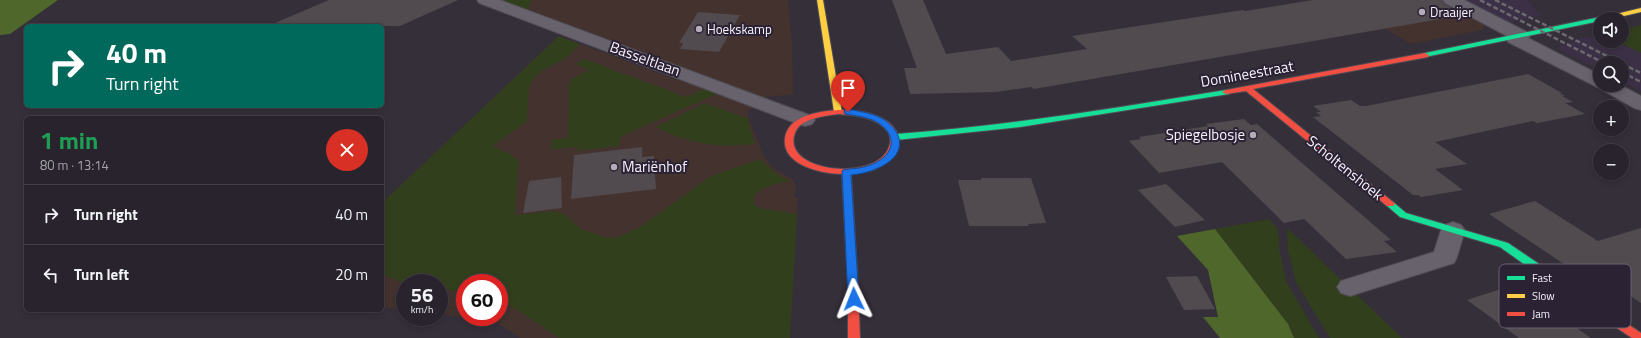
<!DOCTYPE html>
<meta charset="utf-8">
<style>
:root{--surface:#28232c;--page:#302b34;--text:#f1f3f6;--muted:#a5a4a9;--line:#444048}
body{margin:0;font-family:"Titillium Web",sans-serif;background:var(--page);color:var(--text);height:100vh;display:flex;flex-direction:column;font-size:15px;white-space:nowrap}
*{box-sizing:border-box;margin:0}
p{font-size:13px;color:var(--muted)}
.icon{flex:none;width:22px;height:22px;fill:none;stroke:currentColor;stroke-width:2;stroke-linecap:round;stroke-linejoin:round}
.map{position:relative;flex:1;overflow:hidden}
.details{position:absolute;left:24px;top:116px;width:360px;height:196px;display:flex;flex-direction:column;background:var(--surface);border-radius:6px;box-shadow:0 2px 6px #0003,0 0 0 1px var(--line)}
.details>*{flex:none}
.top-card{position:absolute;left:24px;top:24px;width:360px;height:84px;border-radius:6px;box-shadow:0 2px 6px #0003,0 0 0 1px var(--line);background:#00695c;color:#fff;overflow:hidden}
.controls{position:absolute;left:1593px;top:12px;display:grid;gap:8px}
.controls a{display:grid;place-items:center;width:36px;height:36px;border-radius:50%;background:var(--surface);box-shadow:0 2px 6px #0003,0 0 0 1px var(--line);font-size:20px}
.speed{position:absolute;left:396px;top:274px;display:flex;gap:8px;font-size:20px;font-weight:700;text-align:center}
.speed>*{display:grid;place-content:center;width:52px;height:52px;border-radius:50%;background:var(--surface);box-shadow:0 2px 6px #0003,0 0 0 1px var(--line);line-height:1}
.speed small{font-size:10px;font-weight:400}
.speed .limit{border:6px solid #d22;background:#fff;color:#111}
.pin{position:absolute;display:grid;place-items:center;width:34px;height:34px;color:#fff;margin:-41px -17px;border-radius:50% 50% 50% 0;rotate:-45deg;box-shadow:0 0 4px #0007}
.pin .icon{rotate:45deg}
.me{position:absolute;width:44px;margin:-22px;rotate:358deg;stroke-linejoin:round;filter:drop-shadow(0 0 3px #0008)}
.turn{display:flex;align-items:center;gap:14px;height:84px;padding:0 16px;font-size:18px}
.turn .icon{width:52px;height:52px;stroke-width:2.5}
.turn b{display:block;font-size:28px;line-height:34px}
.round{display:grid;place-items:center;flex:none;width:42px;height:42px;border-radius:21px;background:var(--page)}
.headline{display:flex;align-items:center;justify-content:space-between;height:68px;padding:0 16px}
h1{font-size:24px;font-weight:700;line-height:30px;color:#1e9e55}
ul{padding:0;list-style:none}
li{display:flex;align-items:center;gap:12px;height:60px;padding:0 16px;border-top:1px solid var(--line)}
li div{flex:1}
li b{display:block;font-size:15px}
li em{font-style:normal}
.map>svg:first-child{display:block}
.commercial{fill:#43322e;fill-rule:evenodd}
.built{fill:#3c3046}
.green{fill:#323f1d}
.forest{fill:#4f672a}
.building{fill:#514a4e}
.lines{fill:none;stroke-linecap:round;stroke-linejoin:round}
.street-casing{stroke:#504c55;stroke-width:2}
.fast-casing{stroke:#504c55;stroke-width:2}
.slow-casing{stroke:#504c55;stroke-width:2}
.jam-casing{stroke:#504c55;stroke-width:2}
.street{fill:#67626b;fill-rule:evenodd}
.fast{fill:#16e098;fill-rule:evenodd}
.slow{fill:#ffcf43;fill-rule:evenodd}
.jam{fill:#f24e42;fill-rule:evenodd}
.rail{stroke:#6c6970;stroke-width:2.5;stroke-dasharray:5 2.5;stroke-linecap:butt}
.route{fill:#1a73e8;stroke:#114b97}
.poi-dot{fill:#b2adb9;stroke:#2b2233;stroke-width:1.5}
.labels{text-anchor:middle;stroke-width:4;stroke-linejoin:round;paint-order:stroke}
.far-poi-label{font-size:13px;fill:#f6f1fd;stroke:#2b2233;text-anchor:start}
.street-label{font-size:15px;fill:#f6f1fd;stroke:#2b2233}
.poi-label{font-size:15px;fill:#f6f1fd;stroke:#2b2233;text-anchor:end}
.key{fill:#2b2233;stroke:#686070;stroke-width:1}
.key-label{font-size:11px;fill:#f6f1fd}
</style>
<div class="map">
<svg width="1641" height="338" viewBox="0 0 1641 338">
<rect width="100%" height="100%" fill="#352f3a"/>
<path class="commercial" d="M532,0h256l4,41 1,51 -3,3 -26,2 -238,-86z
M1313,0h125l44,23 3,4 -3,3 -71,14 -50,-30 -35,-6z
M559,36l121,45 5,-3 70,27 -6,5 -1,6 15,39 10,13 19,11 4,6 -1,13h3l-8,140h-270l-24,-16 -57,-8v-31h-34v27l-23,-3v-104zM465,283h34v34h-34z"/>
<path class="built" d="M1460,0h65l6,3 6,9 4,3 -30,7 -8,-1z
M1600,35v6h16l25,12v38l-19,-9v-19h-22v7l-44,-22 22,-9z"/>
<path class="green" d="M498,0h34l-6,11z
M1641,25v28l-25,-12h6v-11z
M559,36l21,8 -15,15 -22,11 -9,8 -5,8 -2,35 -34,25 18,8 8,8 -4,53 39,-4 12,4 11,11 7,4 24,8 9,-1 23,-10 71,-51 49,-17 18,16 12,6c-12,3 -39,5 -36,23l6,4 37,6 -7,124h-231l-43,-29 -17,-8v-18h-34v8l-26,-1v-7l-34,1 -23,-10v-71z
M584,59l102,38 22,-10 13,5 -101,45 -1,9 -41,5v-4l-27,2 1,-9 16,-2 1,-52 3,-7 17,-9 -14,-6z
M705,103l42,15 8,26c-35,4 -68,0 -99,-17z
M1269,219l8,9 2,8v12l7,33 33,57h-25l-6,-14 -73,-95z
M1287,228l115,110h-72l-34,-56 -8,-32z"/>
<path class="forest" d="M0,0h58l-48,34 -10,1z
M1215,229l73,95 6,14h-74l-17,-21h15l-10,-47 -31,-34z"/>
<path class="building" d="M329,0h129l-58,26h-132z
M892,0h31l23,54 52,-7 13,14 76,-12 -15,-13 171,-26 2,1 68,-11h129l2,4 20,11 -430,74 -3,-2 -35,5 -86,2 -6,-26h13z
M698,12l42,3 -21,37 -39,-3 3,-6h-4z
M1528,74l34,19h-2l5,3h-3l11,6 -8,1 20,11 -48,9 -4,-2 -98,21 32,22 -32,5 28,21 -42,7 -3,-2h-5l-100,-78 8,-1 -5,-4h5l-8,-6 38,-6 9,6h6z
M1244,119l7,6 6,-1 134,116 -7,1 13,11 -51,7 -42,-40 -20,4 -62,-61 -63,11 -30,-32 12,-2 -2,-2 69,-11 -2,-2z
M642,147v10l12,-1 2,33 -85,10 3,-44z
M561,177l1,31 -39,5 6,-32z
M981,178h50l15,45 -18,1 1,2h-60l-11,-46h23z
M1166,184l39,36 -30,7 -37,-37z
M1535,201l63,40 43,-13v75l-32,-21 -20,7 -32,-22 7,-3 -75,-50z
M1197,276l18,33 -31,1 -18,-33z
M1528,276l33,23 -17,6 47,33h-72l-52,-38 43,-14 -6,-3z"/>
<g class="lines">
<defs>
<path id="street" d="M477,0h23l312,116 3,4 -3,4 -7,2 -7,-2 -319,-121z
M1443,0h21l63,32 3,4 -2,2 72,37v10h20l21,11v14l-7,-2 -37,-21 -89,-45 -3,-4 2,-2 -62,-33z
M1453,222l8,3 4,5 -8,27 -3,6 -104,33 -9,-3 -4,-6 4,-6 93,-29 7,-22 4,-5z"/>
<path id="fast" d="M1600,17l3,2h-3v2l-175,36 -4,-2 4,-2z
M1226,90h3l1,2 -1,2 -209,33 -124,13 -4,-3 4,-3c111,-8 220,-26 330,-44z
M1390,201l3,1 13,11 102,30 65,44 1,3 -1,3h-8l-65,-46 -100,-30 -15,-13z"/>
<path id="slow" d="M817,0h6l19,112 -4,2 -4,-2z
M1641,8v4l-30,7h-11v2l-1,-2 1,-1z"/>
<path id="jam" d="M1425,53l4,2 -1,2 -175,32 140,113 2,2 -2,2h-6l-141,-115 -20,3 -4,-2 4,-2z
M838,110c17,0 36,2 50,12 22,18 7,38 -13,47 -8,3 -16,4 -24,5l7,112 2,52h-12v-52l-6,-112c-20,0 -61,-9 -57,-36 1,-7 5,-13 11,-17 12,-8 28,-10 42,-11zM838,114c16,1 40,3 50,18 3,5 3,10 1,15 -12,36 -109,25 -94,-14 5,-15 30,-17 43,-19z
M1569,286l4,1 68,46v5h-9l-67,-45 -1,-3 1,-3z"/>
</defs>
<use href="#street" class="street-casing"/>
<use href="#fast" class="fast-casing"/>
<use href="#slow" class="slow-casing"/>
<use href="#jam" class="jam-casing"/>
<use href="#street" class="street"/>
<use href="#fast" class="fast"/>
<use href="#slow" class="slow"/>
<use href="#jam" class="jam"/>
<path class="rail" d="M1480,0l124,63
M1495,0l126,63
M1622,64l19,9
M1622,72l19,10"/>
</g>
<path class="route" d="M848,109c13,3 27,4 38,12 22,17 16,37 -8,47 -8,4 -18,6 -27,7l8,124 -2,3h-7l-2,-3 -6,-127 1,-2c9,-2 18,-1 27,-5 21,-7 30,-26 10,-41 -10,-7 -23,-8 -35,-10l-1,-2 1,-2z"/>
<g class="poi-dot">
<circle cx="1422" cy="12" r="4"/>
<circle cx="699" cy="29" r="4"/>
<circle cx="1253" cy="135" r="4"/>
<circle cx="614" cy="167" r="4"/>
</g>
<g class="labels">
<g class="far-poi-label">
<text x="1430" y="17">Draaijer</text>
<text x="707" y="34">Hoekskamp</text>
</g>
<g class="street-label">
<text transform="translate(645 59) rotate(20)" y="5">Basseltlaan</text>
<text transform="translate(1247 74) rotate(-10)" y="5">Domineestraat</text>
<text transform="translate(1345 168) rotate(39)" y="5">Scholtenshoek</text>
</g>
<g class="poi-label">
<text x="1245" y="140">Spiegelbosje</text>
<text x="622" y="172" text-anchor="start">Mariënhof</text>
</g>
</g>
<rect x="1499" y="264" width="132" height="64" rx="6" class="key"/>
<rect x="1507" y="276" width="18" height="4" fill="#16e098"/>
<rect x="1507" y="294" width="18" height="4" fill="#ffcf43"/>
<rect x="1507" y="312" width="18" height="4" fill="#f24e42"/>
<g class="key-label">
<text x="1532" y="282">Fast</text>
<text x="1532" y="300">Slow</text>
<text x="1532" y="318">Jam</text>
</g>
</svg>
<div class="controls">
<a><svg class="icon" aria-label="sound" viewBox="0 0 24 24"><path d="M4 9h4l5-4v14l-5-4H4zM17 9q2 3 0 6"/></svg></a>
<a><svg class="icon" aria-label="search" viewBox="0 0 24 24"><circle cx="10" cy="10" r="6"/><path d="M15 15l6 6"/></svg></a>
<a>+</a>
<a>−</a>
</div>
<div class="speed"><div>56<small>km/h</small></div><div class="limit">60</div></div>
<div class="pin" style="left:848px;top:112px;background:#d93025"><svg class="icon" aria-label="arrive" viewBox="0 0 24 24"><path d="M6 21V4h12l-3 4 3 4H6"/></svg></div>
<svg class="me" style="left:854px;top:299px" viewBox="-20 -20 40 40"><path d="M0-17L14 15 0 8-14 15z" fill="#1a73e8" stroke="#fff" stroke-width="4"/></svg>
<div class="top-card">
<div class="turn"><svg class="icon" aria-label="right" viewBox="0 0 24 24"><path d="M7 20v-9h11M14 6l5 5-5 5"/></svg><div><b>40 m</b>Turn right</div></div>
</div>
<section class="details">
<div class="headline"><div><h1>1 min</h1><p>80 m · 13:14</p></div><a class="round" style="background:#d93025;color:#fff"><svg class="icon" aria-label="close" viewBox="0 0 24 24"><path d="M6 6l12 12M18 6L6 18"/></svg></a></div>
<ul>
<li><svg class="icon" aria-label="right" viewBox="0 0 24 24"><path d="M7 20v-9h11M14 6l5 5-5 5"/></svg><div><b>Turn right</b></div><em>40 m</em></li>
<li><svg class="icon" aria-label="left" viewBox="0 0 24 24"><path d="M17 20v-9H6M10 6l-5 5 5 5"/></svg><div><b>Turn left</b></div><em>20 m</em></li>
</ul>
</section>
</div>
